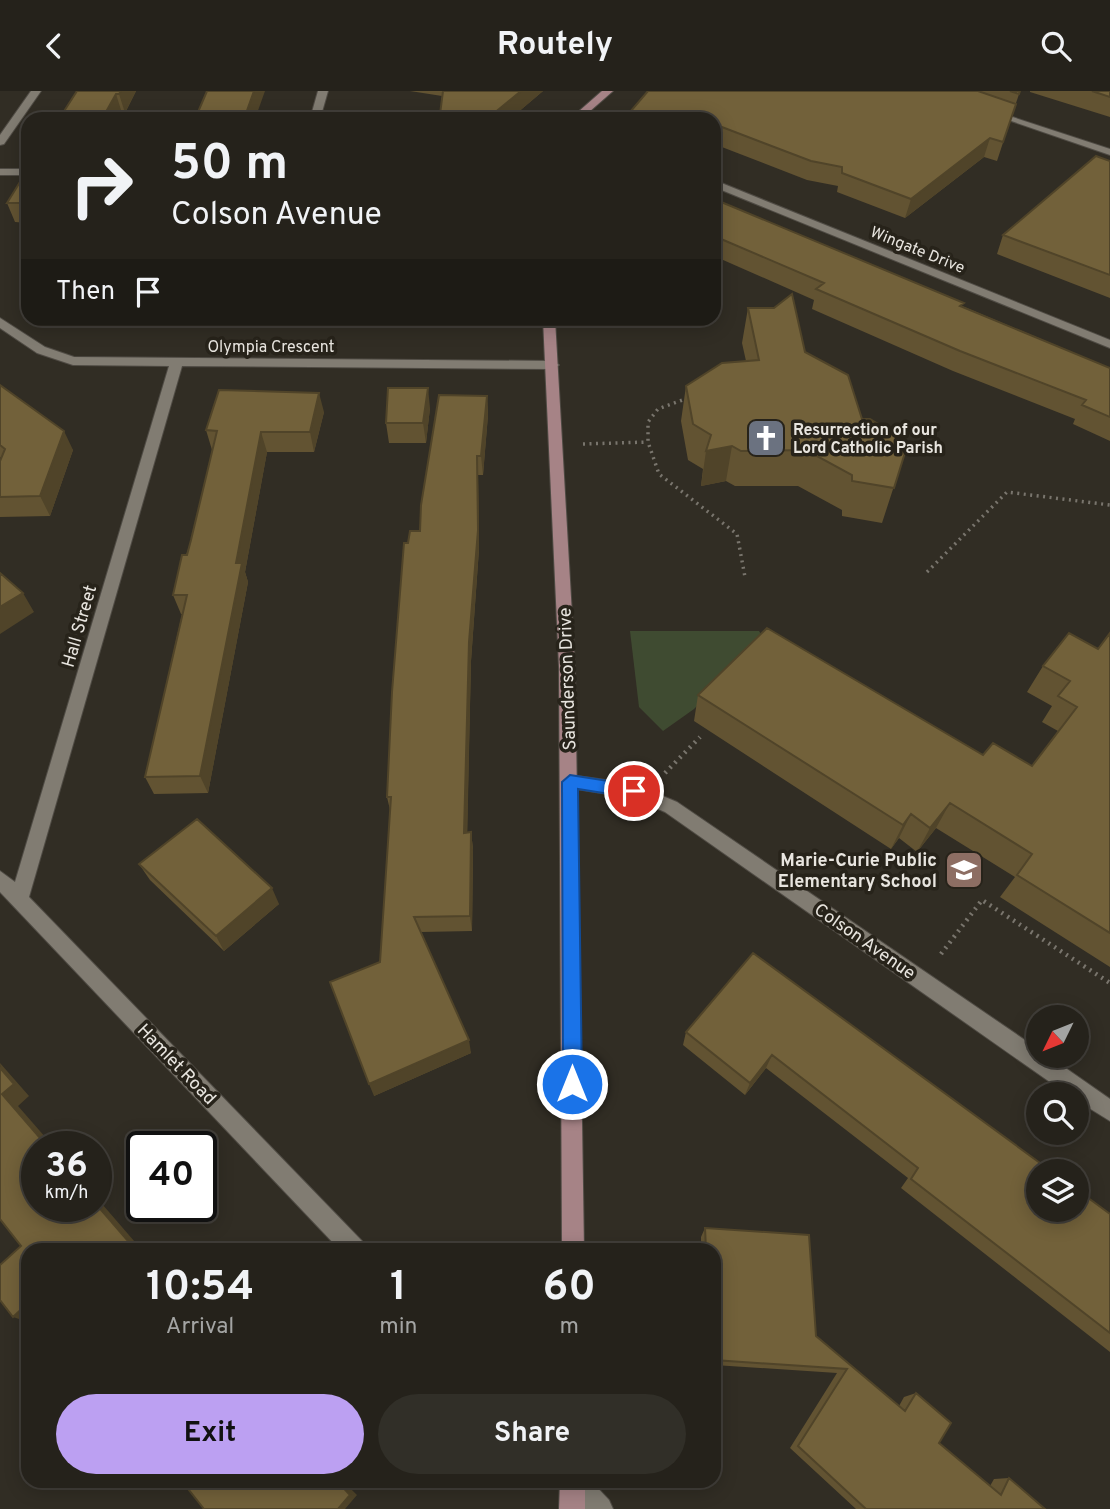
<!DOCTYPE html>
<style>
:root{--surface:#25221b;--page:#312f28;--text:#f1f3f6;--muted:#a3a4a3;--line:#423f3a;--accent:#bca0f2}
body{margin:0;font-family:Overpass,sans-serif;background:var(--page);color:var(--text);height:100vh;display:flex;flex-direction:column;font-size:26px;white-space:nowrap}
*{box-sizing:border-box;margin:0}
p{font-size:23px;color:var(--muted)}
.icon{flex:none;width:38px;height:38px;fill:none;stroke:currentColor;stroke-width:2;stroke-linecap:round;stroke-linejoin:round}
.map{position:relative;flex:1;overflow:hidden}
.side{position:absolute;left:21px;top:1152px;width:700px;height:245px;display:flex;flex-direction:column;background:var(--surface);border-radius:21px;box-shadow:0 4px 18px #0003,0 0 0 2px var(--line)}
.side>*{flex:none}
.guide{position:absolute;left:21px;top:21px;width:700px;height:214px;border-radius:21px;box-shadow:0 4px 18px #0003,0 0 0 2px var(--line);background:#25221b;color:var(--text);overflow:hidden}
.needle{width:46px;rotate:227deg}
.controls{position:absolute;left:1026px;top:914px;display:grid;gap:14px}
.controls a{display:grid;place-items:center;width:63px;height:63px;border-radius:50%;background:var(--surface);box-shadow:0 4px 18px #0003,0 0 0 2px var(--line);font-size:35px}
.speed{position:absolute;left:21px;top:1040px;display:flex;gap:14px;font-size:35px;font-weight:700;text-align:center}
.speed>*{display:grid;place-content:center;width:91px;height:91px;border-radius:50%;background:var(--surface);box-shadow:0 4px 18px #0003,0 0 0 2px var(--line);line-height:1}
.speed small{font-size:18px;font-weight:400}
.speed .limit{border:4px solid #111;border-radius:10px;background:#fff;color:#111}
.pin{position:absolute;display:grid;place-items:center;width:60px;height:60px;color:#fff;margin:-30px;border:4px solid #fff;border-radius:50%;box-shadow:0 2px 7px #0007}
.me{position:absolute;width:77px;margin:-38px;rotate:0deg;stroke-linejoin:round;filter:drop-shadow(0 0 5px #0008)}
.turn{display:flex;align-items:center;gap:24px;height:147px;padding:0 35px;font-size:32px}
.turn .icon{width:91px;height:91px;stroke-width:2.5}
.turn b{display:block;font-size:49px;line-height:60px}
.then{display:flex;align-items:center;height:66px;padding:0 35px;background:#0003;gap:14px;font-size:26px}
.eta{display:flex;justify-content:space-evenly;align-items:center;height:119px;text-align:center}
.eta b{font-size:42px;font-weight:700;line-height:49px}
.cta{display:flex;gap:14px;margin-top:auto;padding:14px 35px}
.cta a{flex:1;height:80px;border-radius:42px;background:var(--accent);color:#111;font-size:28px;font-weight:700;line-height:80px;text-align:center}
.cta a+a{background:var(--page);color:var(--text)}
header{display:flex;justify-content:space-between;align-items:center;height:91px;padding:0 35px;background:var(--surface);font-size:32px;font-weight:700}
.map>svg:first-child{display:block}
.green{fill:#3f4b31}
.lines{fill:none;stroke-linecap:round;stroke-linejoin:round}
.street-casing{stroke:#4f4b44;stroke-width:2}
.secondary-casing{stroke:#4f4b44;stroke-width:2}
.path-far1{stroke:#79756d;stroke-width:3.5;stroke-dasharray:2 4.5;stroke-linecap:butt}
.path{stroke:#79756d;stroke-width:4.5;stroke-dasharray:2 5;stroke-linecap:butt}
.street{fill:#817c72;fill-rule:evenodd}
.secondary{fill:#a68386;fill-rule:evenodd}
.wall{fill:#625332}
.shaded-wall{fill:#504429}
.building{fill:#72613a;stroke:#504429;stroke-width:2}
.route{fill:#1a73e8;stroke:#114b97;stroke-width:2}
.labels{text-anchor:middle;stroke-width:7;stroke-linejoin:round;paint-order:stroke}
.far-street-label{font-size:16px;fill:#e8e5df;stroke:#27231a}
.far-poi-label{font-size:16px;font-weight:bold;fill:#e8e5df;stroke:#27231a;text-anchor:start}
.street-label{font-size:18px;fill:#e8e5df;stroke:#27231a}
.poi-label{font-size:18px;font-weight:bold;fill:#e8e5df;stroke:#27231a;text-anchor:end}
</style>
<header><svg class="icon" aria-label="back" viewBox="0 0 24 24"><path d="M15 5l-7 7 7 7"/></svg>Routely<svg class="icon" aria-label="search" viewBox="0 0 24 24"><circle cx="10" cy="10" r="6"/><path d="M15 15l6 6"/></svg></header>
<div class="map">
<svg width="1110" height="1418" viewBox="0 0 1110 1418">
<rect width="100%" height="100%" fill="#312d24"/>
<path class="green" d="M630,540h129l5,8 -70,70 -31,22 -24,-24z"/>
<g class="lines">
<defs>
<path id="street" d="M31,0h10l-37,53 -4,1v-10z
M318,0h10l-8,28h-10z
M988,18l122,40v6l-122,-42z
M0,78h28v6h-28z
M714,89l396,160v8l-396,-161z
M0,227l45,29 29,10 479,4 6,4 -6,4 -371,-3 -153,531 333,344 3,8h-26l-339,-357v-21l15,11 154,-516 -96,-1 -36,-12 -37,-25z
M570,684l64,9 43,18 361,247v6h9l63,44v22l-34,-21v-6h-9l-402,-282 -33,-14 -68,-11 -3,-5 3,-5z
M561,1390h30l18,19 4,9h-30l-18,-19z"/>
<path id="secondary" d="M602,0h11l-32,28h-11z
M543,228h12l20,348 9,582h-22l-3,-582z
M560,1390h25v28h-26z"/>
</defs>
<use href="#street" class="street-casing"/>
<use href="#secondary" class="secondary-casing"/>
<path class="path-far1" d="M688,307l-30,11 -10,13v20l11,32 78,60 8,43
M583,353l65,-2
M927,481l80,-80 103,13"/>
<path class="path" d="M665,682l35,-36
M941,863l41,-54 128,83"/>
<use href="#street" class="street"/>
<use href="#secondary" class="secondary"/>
</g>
<path class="wall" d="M77,0h59l-11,22h-3z
M410,0h133l-33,28h-69l1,-23z
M648,0h372l-23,70 -13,-4 -79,61 -68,-26 1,-6 -31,-6 -93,-36v-25h-90z
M1030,0h80v26l-80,-25z
M1110,70v137l-113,-44 6,-19z
M28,78v54l-13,-1 -8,-19z
M714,108l248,107 148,62v73l-37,-17 2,-5 -122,-48 -141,-62 2,-9 -100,-44z
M748,217l57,44 57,67 46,24 -26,80 -40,-7v-6l-44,-24h-63l-9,-5 -25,5 2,-17 -15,-9 -7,-39 5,-35 60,-25 -4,-18z
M151,228h37l2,7z
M434,228h38v7h-37z
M0,294l73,65 -23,66 -50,1v-56l1,-3 -1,-1z
M487,305l1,19 -5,60h-5l1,74 -8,112 -4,172 4,-1 2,17 -1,82 -51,1 50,121 -97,43 6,-134 10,-152 -3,-13 21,-254 12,-12z
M430,317l-4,35h-37l-3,-20z
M324,321l-10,40h-47l-22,120 3,10 -40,211 -54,1 -9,-17 37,-163h-1l-8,-19 18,-55 21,-90 -6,-20z
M1110,542v334l-110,-70 15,-20 -79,-49 -19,24 -18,-14 -8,11 -197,-128 4,-26 334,71 26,-35 -16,-9 10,-16 -25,-14 16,-26 55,-17z
M139,773l140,40 -55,47 -74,-71z
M753,862l357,261v138l-209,-164 7,-10 -142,-110 -21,27 -62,-50 3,-13z
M705,1137l111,108 83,70 5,-9 12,-4 23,50 51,43 4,-7 15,-1 36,31h-189l-66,-61 47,-75 -123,-8v-116h-13v-12z"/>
<path class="shaded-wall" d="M121,0h15l-11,22 -6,-19z
M254,0h11l-10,28h-11z
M521,0h22l-33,28h-23z
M116,3l6,19 -3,6h-17z
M990,47l-6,19 -79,61 6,-19z
M428,297l2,20 -4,35 -3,-20z
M319,302l5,19 -10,40 -4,-20z
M487,305l1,19 -5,60 -2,-19z
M64,340l9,19 -23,66 -10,-20z
M261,341l6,20 -22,120 3,10 -40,211 -8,-17 36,-213z
M732,355l-6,35 -25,5 5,-35z
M477,365l1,19 1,74 -8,112 -4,188 -3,-16 5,-191z
M23,502l11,19 -34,22v-27z
M950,712l-14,25 -19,24 13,-24z
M911,723l-12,24 -8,11 12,-24z
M471,741l2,17 -1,82 -2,-15z
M272,797l7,16 -55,47 -8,-15z
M469,949l2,13 -97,43 -5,-12z
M772,964l-6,13 -21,27 5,-12z
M0,972l29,33 -11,10 35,40h-6l-45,-52z
M96,1106l45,52h-6l-39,-45z
M28,1212v19l-15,-5z
M337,1390h6l14,14 -12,14h-7z"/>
<path class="building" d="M77,0h44l-2,3h-3l-14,25h-43z
M207,0h47l-10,28h-49z
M443,0h78l-34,28h-29l-18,-5z
M648,0h330l38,13 -13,38 -13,-4 -79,61 -69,-26v-6l-31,-6 -97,-37v-5h-15l-7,-3 -2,3h-66z
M1010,0h10l-1,3z
M1092,0h18v6z
M1096,65l14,5v114l-107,-40z
M28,78v34h-21z
M714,108l250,104 -4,3 150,62v49l-28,-12 4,-5 -126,-49 -144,-62 8,-6 -110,-47z
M792,203l13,58 43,23 14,44h8l38,24 -14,45 -42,-7v-6l-46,-25 -65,1 -9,-5 -26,5 5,-16 -18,-11 -7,-38 36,-23 37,-3 -11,-52h26z
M0,294l64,46 -24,65 -40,1v-36l5,-12 -5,-4z
M388,297h40l-5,35h-37z
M219,299l100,3 -9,39h-49l-25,131h6l-42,213 -55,1 42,-182h-14l9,-40h5l4,-15 26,-109 -11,-1z
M439,304l48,1 -6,60h-4l1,74 -9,112 -5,191 7,-1 -1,84 -56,1 55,123 -100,44 -39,-102 50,-20 11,-165h-4l5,-105 12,-149h4l2,-12h10l1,-26z
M0,482l23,20 -23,14z
M767,537l216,127 10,-12 39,23 45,-59 -19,-11 12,-15 -27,-15 26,-33 29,16 12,-16v300l-93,-58 15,-21 -82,-51 -20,25 -19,-14 -8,11 -205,-130z
M197,728l75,69 -56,48 -77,-72z
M753,862l298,218h-13v38h38v-20l34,25v119l-199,-154 7,-11 -146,-113 -22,28 -64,-51z
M0,977l14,16 -12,10 45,52h-10v60h59v-2l39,45h-107v54l-15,14 -13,-17v-35l21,-19 -21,-27z
M705,1137l104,7 7,101 89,75 11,-18 35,30 -12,20 62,52 8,-17 36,31h-179l-68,-63 49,-77 -133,-9v-111h-8z
M198,1390h139l13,14 -12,14h-134l-15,-19z"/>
<path class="route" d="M570,684l64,10 8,6 -8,7 -56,-9 4,295 -3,7 -7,2 -6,-2 -3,-7 -1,-302z"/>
<defs>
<symbol id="church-square" viewBox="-11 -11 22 22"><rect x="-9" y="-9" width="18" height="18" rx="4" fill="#6b7280" stroke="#27231a"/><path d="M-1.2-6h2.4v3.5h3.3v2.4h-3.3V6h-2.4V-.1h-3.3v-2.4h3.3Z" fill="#fff"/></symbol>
<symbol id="school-square" viewBox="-11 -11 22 22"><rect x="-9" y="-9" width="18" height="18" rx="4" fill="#8d6e63" stroke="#27231a"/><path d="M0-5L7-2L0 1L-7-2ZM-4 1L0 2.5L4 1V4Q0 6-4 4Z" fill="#fff"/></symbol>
</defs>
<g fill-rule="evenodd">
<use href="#church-square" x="744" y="325" width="44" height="44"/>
<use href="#school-square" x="942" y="757" width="44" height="44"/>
</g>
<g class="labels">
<g class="far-street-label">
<text transform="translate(918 158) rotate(22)" y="6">Wingate Drive</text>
<text x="271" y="261">Olympia Crescent</text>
</g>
<g class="far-poi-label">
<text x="793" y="344">Resurrection of our<tspan x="793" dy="18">Lord Catholic Parish</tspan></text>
</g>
<g class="street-label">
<text transform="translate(79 535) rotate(-74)" y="6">Hall Street</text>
<text transform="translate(567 588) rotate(-92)" y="6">Saunderson Drive</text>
<text transform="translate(865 850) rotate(35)" y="6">Colson Avenue</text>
<text transform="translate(177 973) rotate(46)" y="6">Hamlet Road</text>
</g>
<g class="poi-label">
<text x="937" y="775">Marie-Curie Public<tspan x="937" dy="21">Elementary School</tspan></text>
</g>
</g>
</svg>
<div class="controls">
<a><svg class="needle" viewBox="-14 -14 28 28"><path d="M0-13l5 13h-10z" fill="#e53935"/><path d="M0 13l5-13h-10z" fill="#a3a4a3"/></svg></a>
<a><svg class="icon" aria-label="search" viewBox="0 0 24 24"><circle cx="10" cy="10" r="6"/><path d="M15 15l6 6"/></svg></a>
<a><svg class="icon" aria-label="layers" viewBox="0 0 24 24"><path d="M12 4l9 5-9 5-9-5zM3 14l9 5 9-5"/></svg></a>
</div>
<div class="speed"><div>36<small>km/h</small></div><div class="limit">40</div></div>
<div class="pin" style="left:634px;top:700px;background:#d93025"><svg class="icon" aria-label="arrive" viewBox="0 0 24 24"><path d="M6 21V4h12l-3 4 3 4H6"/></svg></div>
<svg class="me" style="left:572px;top:993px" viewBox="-20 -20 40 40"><circle r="17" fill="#1a73e8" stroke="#fff" stroke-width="3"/><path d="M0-11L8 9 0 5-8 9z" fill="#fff"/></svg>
<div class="guide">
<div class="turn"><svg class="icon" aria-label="right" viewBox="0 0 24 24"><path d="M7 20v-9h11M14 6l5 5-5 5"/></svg><div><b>50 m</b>Colson Avenue</div></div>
<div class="then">Then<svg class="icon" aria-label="arrive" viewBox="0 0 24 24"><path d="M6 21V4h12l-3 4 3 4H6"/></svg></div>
</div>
<section class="side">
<div class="eta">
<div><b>10:54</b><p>Arrival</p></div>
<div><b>1</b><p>min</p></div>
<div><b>60</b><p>m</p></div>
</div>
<div class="cta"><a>Exit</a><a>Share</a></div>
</section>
</div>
